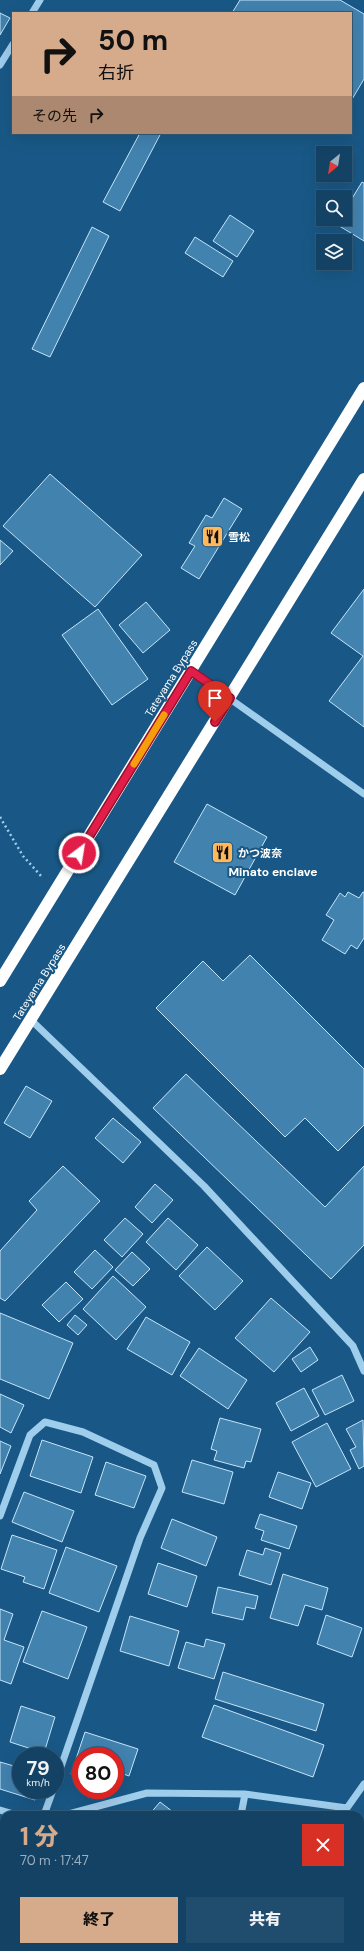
<!DOCTYPE html>
<html lang="ja">
<meta charset="utf-8">
<style>
:root{--surface:#134264;--page:#204d6d;--text:#f1f3f6;--muted:#9db0bf;--line:#325b78;--accent:#d6ab8b}
body{margin:0;font-family:"DM Sans","Noto Sans JP",sans-serif;background:var(--page);color:var(--text);height:100vh;display:flex;flex-direction:column;font-size:15px;white-space:nowrap}
*{box-sizing:border-box;margin:0}
p{font-size:13px;color:var(--muted)}
.icon{flex:none;width:22px;height:22px;fill:none;stroke:currentColor;stroke-width:2;stroke-linecap:round;stroke-linejoin:round}
.map{position:relative;flex:1;overflow:hidden}
.sheet{position:absolute;left:0px;top:1811px;width:364px;height:140px;display:flex;flex-direction:column;background:var(--surface);border-radius:12px 12px 0 0;box-shadow:0 4px 16px #0002,0 0 0 1px var(--line)}
.sheet>*{flex:none}
.banner{position:absolute;left:12px;top:12px;width:340px;height:122px;border-radius:0px;box-shadow:0 4px 16px #0002,0 0 0 1px var(--line);background:#d6ab8b;color:#111;overflow:hidden}
.needle{width:26px;rotate:210deg}
.buttons{position:absolute;left:316px;top:146px;display:grid;gap:8px}
.buttons a{display:grid;place-items:center;width:36px;height:36px;border-radius:0px;background:var(--surface);box-shadow:0 4px 16px #0002,0 0 0 1px var(--line);font-size:20px}
.speed{position:absolute;left:12px;top:1747px;display:flex;gap:8px;font-size:20px;font-weight:700;text-align:center}
.speed>*{display:grid;place-content:center;width:52px;height:52px;border-radius:50%;background:var(--surface);box-shadow:0 4px 16px #0002,0 0 0 1px var(--line);line-height:1}
.speed small{font-size:10px;font-weight:400}
.speed .limit{border:6px solid #d22;background:#fff;color:#111}
.pin{position:absolute;display:grid;place-items:center;width:34px;height:34px;color:#fff;margin:-41px -17px;border-radius:50% 50% 50% 0;rotate:-45deg;box-shadow:0 0 4px #0007}
.pin .icon{rotate:45deg}
.me{position:absolute;width:44px;margin:-22px;rotate:31deg;stroke-linejoin:round;filter:drop-shadow(0 0 3px #0008)}
.turn{display:flex;align-items:center;gap:14px;height:84px;padding:0 20px;font-size:18px}
.turn .icon{width:52px;height:52px;stroke-width:2.5}
.turn b{display:block;font-size:28px;line-height:34px}
.then{display:flex;align-items:center;height:38px;padding:0 20px;background:#0003;gap:8px;font-size:15px}
.round{display:grid;place-items:center;flex:none;width:42px;height:42px;border-radius:0px;background:var(--page)}
.headline{display:flex;align-items:center;justify-content:space-between;height:68px;padding:0 20px}
h1{font-size:24px;font-weight:800;line-height:30px;color:var(--accent)}
.action{display:flex;gap:8px;margin-top:auto;padding:8px 20px}
.action a{flex:1;height:46px;border-radius:0px;background:var(--accent);color:#111;font-size:16px;font-weight:800;line-height:46px;text-align:center}
.action a+a{background:var(--page);color:var(--text)}
.map>svg:first-child{display:block}
.building{fill:#4282af;stroke:#c5e4f9}
.lines{fill:none;stroke-linecap:round;stroke-linejoin:round}
.path{stroke:#9fcdec;stroke-width:2.5;stroke-dasharray:2 3;stroke-linecap:butt}
.minor{stroke:#9fcdec;stroke-width:7}
.highway{stroke:#fff;stroke-width:12}
.route-casing{stroke:#92132f;stroke-width:10}
.route{stroke:#e11d48;stroke-width:7}
.slow{stroke:#f59e0b;stroke-width:7}
.labels{text-anchor:middle;stroke-width:4;stroke-linejoin:round;paint-order:stroke}
.poi-label{font-size:11px;font-weight:bold;fill:#fff;stroke:#195886;text-anchor:start}
.street-label{font-size:11px;fill:#fff;stroke:#195886}
.neighbourhood-label{font-size:12px;font-weight:bold;fill:#fff;stroke:#195886}
</style>
<div class="map">
<svg width="364" height="1951" viewBox="0 0 364 1951">
<rect width="100%" height="100%" fill="#195886"/>
<path class="building" d="M240,0h100l24,14v65l-13,22v-88h-119z
M0,13l10,5 -10,17z
M140,133h21l-41,78 -17,-9z
M362,182l2,1v58l-28,-17 3,-5h6v-9z
M230,215l24,16 -17,26 -24,-16z
M92,227l17,9 -59,121 -18,-8z
M195,237l38,24 -10,16 -38,-24z
M50,474l92,81 -47,52 -92,-81z
M224,498l18,11 -43,70 -18,-11 14,-22 -6,-3 17,-28 6,3z
M0,540l13,11 -13,14z
M364,589v138l-35,-26 34,-45 -32,-23z
M146,602l24,28 -27,23 -24,-28z
M98,609l50,70 -36,26 -50,-70z
M207,804l60,33 -32,58 -61,-33z
M348,892l11,6 4,-6h1v46l-7,11 -6,-4 -6,9 -23,-14 12,-20 -8,-5 14,-22 5,4z
M250,955l114,114v56l-26,26 -33,-33 -20,19 -129,-129 47,-47 20,20z
M186,1074l139,133 39,-41v79l-33,34 -178,-171z
M26,1086l26,15 -22,37 -26,-15z
M113,1118l28,24 -18,21 -28,-25z
M63,1166l37,35 -95,100 -5,-3v-47l37,-41 -8,-9z
M155,1184l18,16 -21,23 -17,-16z
M125,1218l18,16 -21,23 -18,-17z
M168,1218l30,27 -22,25 -30,-28z
M207,1247l36,34 -28,29 -36,-34z
M95,1250l18,17 -21,22 -18,-17z
M132,1252l18,17 -17,17 -18,-16z
M113,1276l33,31 -30,33 -33,-31z
M66,1282l17,17 -24,23 -17,-17z
M271,1298l39,34 -36,40 -39,-34z
M0,1313l73,30 -24,56 -49,-20z
M75,1315l12,10 -9,10 -11,-10z
M146,1317l44,25 -18,33 -45,-26z
M310,1347l8,13 -17,12 -9,-13z
M199,1348l48,32 -19,29 -48,-33z
M342,1375l12,26 -29,14 -13,-25z
M304,1388l15,28 -28,15 -15,-28z
M0,1394l24,11 -13,28 -11,-6z
M220,1418l41,11 -10,33 -5,-1 -2,7 -30,-8 3,-9 -6,-2z
M363,1420l1,46 -5,3 -9,-19 6,-3 -10,-18z
M327,1423l24,46 -35,18 -24,-45z
M42,1440l51,17 -12,36 -51,-17z
M0,1441l11,5 -11,28z
M192,1460l41,12 -9,32 -42,-12z
M106,1462l40,14 -12,32 -39,-13z
M278,1472l33,11 -9,26 -33,-12z
M24,1492l50,19 -12,31 -50,-20z
M260,1514l37,12 -8,23 -28,-9 3,-9 -9,-3z
M172,1519l45,18 -11,29 -45,-18z
M12,1535l45,15 -13,39 -21,-7 2,-5 -24,-8z
M66,1547l51,19 -18,46 -50,-19z
M265,1548l16,5 -10,32 -32,-10 8,-25 16,5z
M158,1563l39,13 -10,31 -39,-13z
M283,1574l45,14 -6,22 -17,-5 -7,21 -28,-8z
M218,1587l40,9 -3,13 -9,-2 -3,13 -31,-7z
M0,1609l13,5 -9,26 20,7 -13,37 -11,-4z
M42,1611l45,16 -19,52 -45,-17z
M326,1615l36,13 -10,29 -35,-13z
M130,1616l49,15 -10,35 -49,-15z
M206,1639l19,5 -11,35 -36,-11 8,-26 18,5z
M223,1672l101,32 -8,27 -101,-32z
M214,1705l110,40 -11,32 -111,-40z
M21,1706l34,11 -11,36 -34,-11z
M85,1732l53,17 -9,27 -14,-5v-15h-34v21l-10,-3z
M0,1762l21,6v22h18l-4,10 -35,-11z
M160,1802l17,13h-28z
M0,1861l4,3v83h95l-3,4h-96z
M360,1873l4,1v61l-4,-3z
M224,1947h19l-3,4h-9z"/>
<g class="lines">
<path class="path" d="M0,817l23,39 19,21"/>
<path class="minor" d="M32,13l8,-13
M0,65l13,-21
M191,671l173,123
M31,1020l173,166 149,160 11,25
M0,1516l30,-81 15,-13 38,10 71,33 8,23 -22,50 -85,246
M0,1810l17,5
M44,1815l9,-25
M65,1815l82,-22 98,1 102,14 17,-24
M241,1815l4,-21"/>
<path class="highway" d="M0,981l364,-593
M0,1069l364,-590"/>
</g>
<g class="lines">
<defs>
<path id="route" d="M79,853l112,-182 39,27 -15,24"/>
</defs>
<use href="#route" class="route-casing"/>
<use href="#route" class="route"/>
<path class="slow" d="M134,764l30,-49"/>
</g>
<defs>
<symbol id="restaurant-square" viewBox="-11 -11 22 22"><rect x="-9" y="-9" width="18" height="18" rx="4" fill="#ffb85b" stroke="#195886"/><path d="M-5-6h1v4h1v-4h1v4h1v-4h1v5L-1.5 .5V6h-2V.5L-5-1ZM5-6V6H3V1.5H1.5Q1.5-4 5-6Z" fill="#111"/></symbol>
</defs>
<g fill-rule="evenodd">
<use href="#restaurant-square" x="200" y="524" width="25" height="25"/>
<use href="#restaurant-square" x="210" y="840" width="25" height="25"/>
</g>
<g class="labels">
<g class="poi-label">
<text x="228" y="541">雪松</text>
<text x="238" y="857">かつ波奈</text>
</g>
<g class="street-label">
<text transform="translate(171 678) rotate(-58)" y="4">Tateyama Bypass</text>
<text transform="translate(39 982) rotate(-58)" y="4">Tateyama Bypass</text>
</g>
<g class="neighbourhood-label">
<text x="273" y="876">Minato enclave</text>
</g>
</g>
</svg>
<div class="buttons">
<a><svg class="needle" viewBox="-14 -14 28 28"><path d="M0-13l5 13h-10z" fill="#e53935"/><path d="M0 13l5-13h-10z" fill="#9db0bf"/></svg></a>
<a><svg class="icon" aria-label="search" viewBox="0 0 24 24"><circle cx="10" cy="10" r="6"/><path d="M15 15l6 6"/></svg></a>
<a><svg class="icon" aria-label="layers" viewBox="0 0 24 24"><path d="M12 4l9 5-9 5-9-5zM3 14l9 5 9-5"/></svg></a>
</div>
<div class="speed"><div>79<small>km/h</small></div><div class="limit">80</div></div>
<div class="pin" style="left:215px;top:722px;background:#d93025"><svg class="icon" aria-label="arrive" viewBox="0 0 24 24"><path d="M6 21V4h12l-3 4 3 4H6"/></svg></div>
<svg class="me" style="left:79px;top:853px" viewBox="-20 -20 40 40"><circle r="17" fill="#e11d48" stroke="#fff" stroke-width="3"/><path d="M0-11L8 9 0 5-8 9z" fill="#fff"/></svg>
<div class="banner">
<div class="turn"><svg class="icon" aria-label="right" viewBox="0 0 24 24"><path d="M7 20v-9h11M14 6l5 5-5 5"/></svg><div><b>50 m</b>右折</div></div>
<div class="then">その先<svg class="icon" aria-label="right" viewBox="0 0 24 24"><path d="M7 20v-9h11M14 6l5 5-5 5"/></svg></div>
</div>
<section class="sheet">
<div class="headline"><div><h1>1 分</h1><p>70 m · 17:47</p></div><a class="round" style="background:#d93025;color:#fff"><svg class="icon" aria-label="close" viewBox="0 0 24 24"><path d="M6 6l12 12M18 6L6 18"/></svg></a></div>
<div class="action"><a>終了</a><a>共有</a></div>
</section>
</div>
